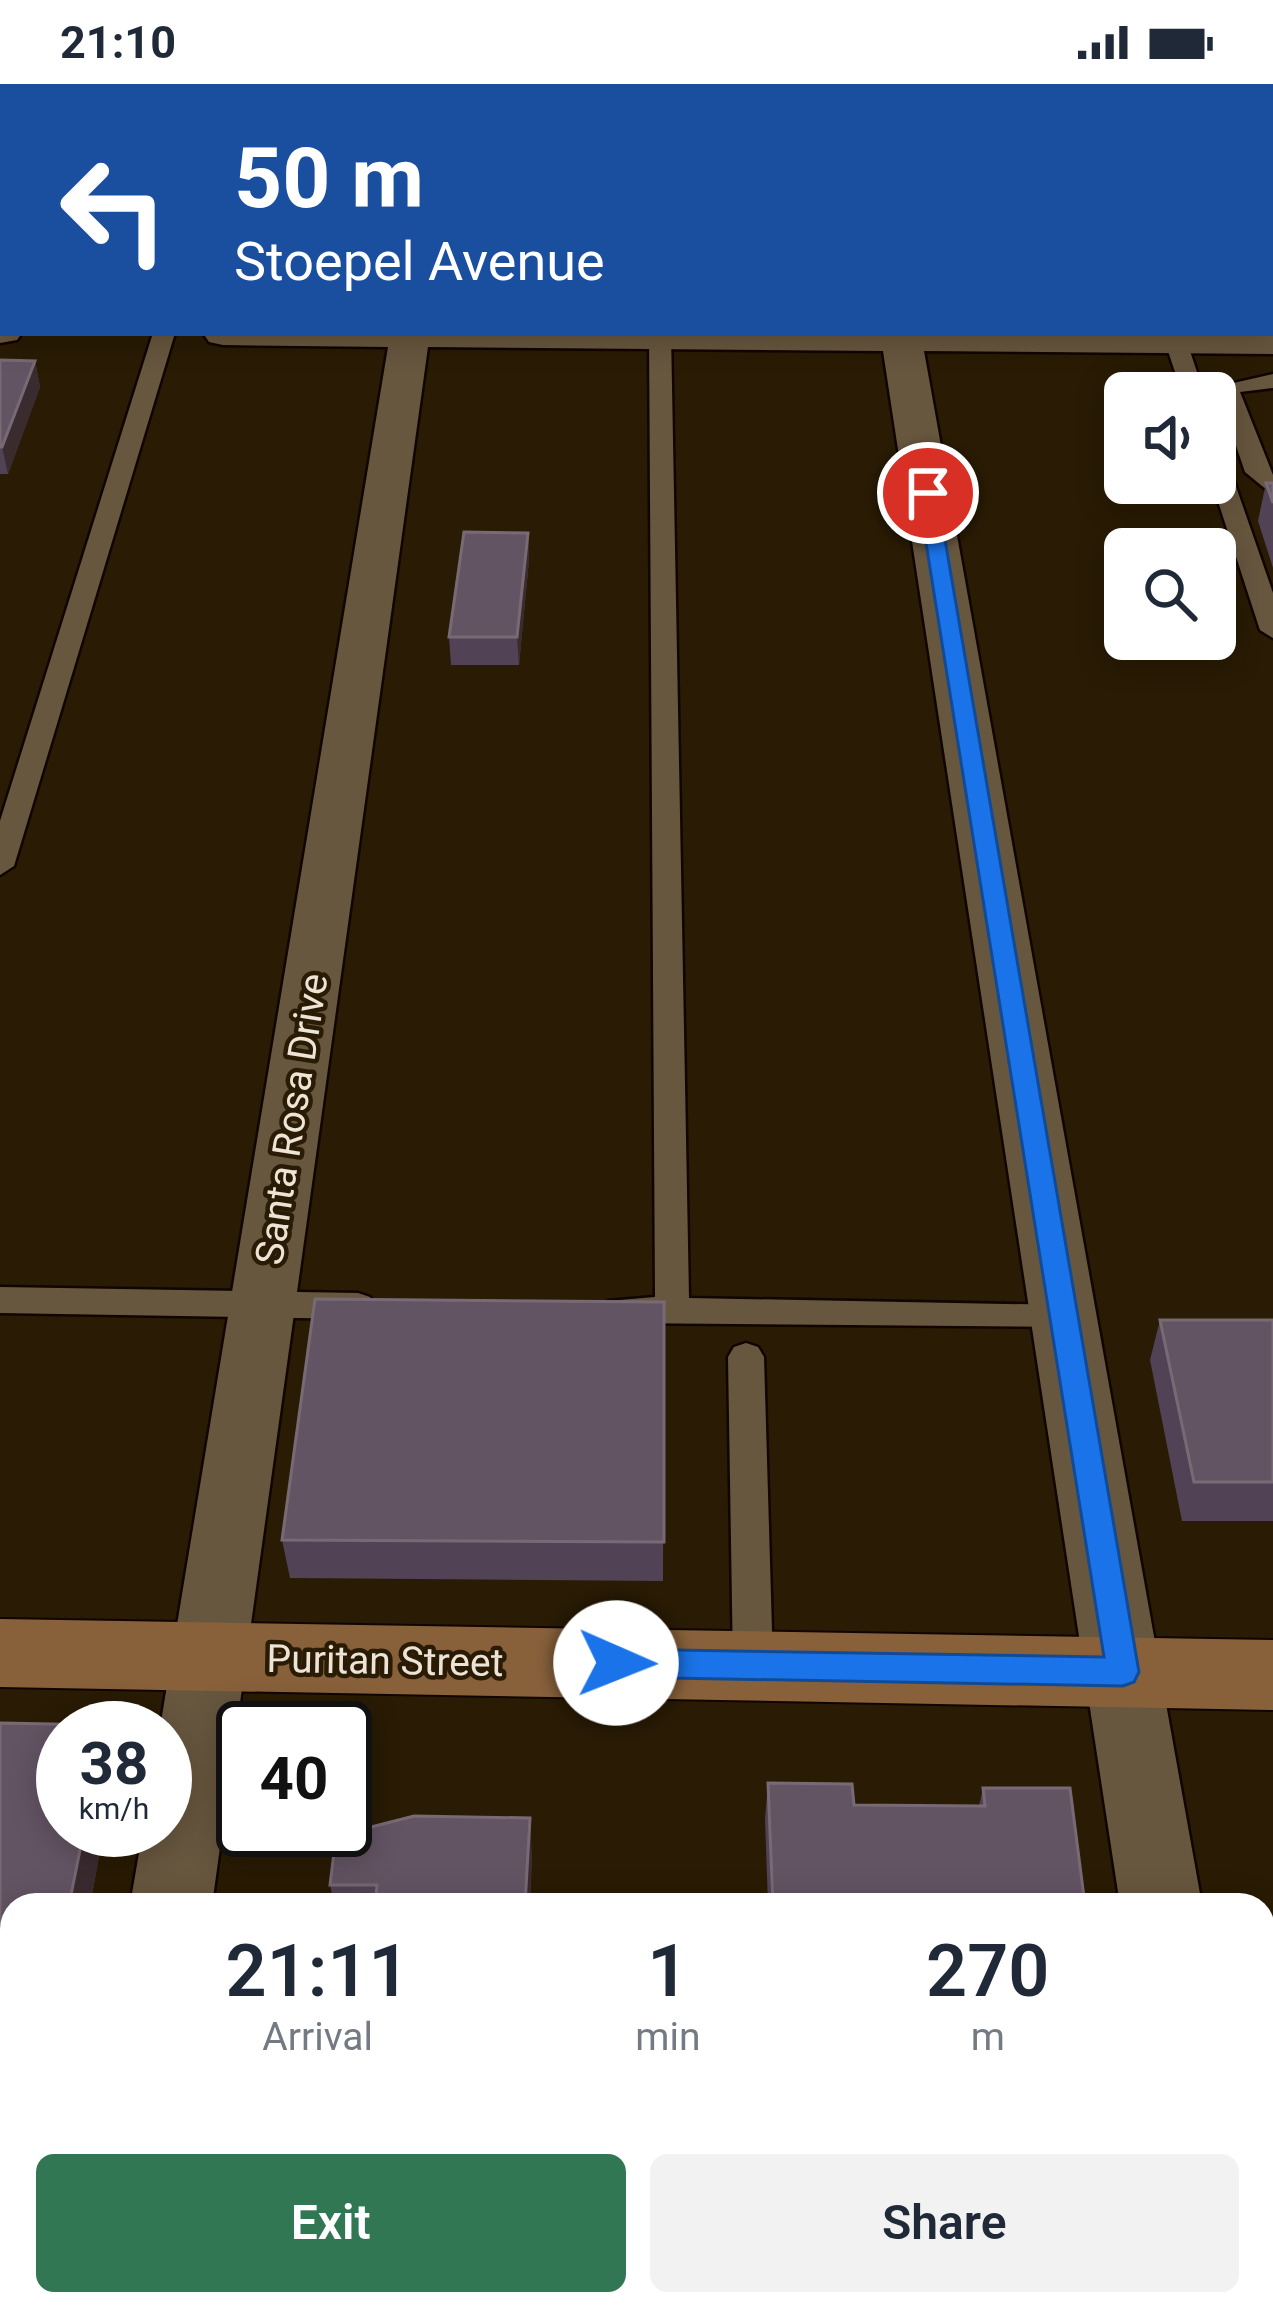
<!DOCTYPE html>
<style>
:root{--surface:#fff;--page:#f2f2f3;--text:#1f2937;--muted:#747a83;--accent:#327754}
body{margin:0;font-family:Roboto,sans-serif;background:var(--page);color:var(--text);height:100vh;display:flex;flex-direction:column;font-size:45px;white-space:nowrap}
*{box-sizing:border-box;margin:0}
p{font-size:39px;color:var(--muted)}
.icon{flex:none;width:66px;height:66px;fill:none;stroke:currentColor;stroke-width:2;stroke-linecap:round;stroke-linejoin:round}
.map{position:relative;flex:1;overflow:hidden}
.side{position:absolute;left:0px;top:1809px;width:1275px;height:423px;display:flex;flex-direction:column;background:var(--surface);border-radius:36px 36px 0 0;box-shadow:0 6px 30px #0003}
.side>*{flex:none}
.banner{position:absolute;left:0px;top:0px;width:1275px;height:252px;box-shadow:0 6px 30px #0003;background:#1a4fa0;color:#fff;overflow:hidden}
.tools{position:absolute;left:1104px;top:288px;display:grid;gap:24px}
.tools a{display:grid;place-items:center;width:132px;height:132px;border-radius:18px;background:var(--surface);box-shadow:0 6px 30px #0003;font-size:60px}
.speed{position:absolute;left:36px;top:1617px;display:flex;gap:24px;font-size:60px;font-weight:700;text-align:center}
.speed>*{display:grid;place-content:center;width:156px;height:156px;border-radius:50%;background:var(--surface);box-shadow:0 6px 30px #0003;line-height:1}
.speed small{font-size:30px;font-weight:400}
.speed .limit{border:6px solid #111;border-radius:18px;background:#fff;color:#111}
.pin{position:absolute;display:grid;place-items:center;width:102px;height:102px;color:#fff;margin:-51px;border:6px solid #fff;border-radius:50%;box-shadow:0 3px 12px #0007}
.me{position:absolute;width:132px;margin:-66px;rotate:91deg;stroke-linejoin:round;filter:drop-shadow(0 0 9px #0008)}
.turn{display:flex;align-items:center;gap:42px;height:252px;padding:0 36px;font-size:54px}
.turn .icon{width:156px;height:156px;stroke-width:2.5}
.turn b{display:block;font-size:84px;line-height:102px}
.eta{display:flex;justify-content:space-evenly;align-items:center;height:204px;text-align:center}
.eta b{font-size:72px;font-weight:600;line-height:84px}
.action{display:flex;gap:24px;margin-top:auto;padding:24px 36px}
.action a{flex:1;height:138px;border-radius:18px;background:var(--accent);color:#fff;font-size:48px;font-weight:600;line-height:138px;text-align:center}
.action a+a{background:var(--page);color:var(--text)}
.status{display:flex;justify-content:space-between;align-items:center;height:84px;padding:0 60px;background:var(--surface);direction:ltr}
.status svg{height:33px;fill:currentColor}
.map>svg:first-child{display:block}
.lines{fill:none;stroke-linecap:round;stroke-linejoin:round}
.lane-casing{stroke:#110500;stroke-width:5}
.street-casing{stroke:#110500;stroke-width:5}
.secondary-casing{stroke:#110500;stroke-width:4}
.lane{fill:#68573f;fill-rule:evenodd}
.street{fill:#68573f;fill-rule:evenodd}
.secondary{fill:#88613b;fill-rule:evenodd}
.wall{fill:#524255}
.shaded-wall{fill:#3a2b2f}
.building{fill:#635463;stroke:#786a75;stroke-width:3}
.route{fill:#1a73e8;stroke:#114b97;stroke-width:3}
.labels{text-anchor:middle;stroke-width:9;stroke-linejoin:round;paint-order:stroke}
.street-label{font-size:39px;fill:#eee4d6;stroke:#291b04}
</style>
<div class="status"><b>21:10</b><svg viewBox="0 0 49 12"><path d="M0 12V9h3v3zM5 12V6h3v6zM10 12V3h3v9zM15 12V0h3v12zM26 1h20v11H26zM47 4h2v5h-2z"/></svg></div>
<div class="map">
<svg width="1273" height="2231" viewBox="0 0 1273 2231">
<rect width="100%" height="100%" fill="#291b04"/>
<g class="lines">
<defs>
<path id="lane" d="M233,0h18l-19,3z
M650,0h18v3h-18z
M1080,0h18l1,3h-18z
M153,249h22l-161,533 -14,9v-54z
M649,249h22l18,965 376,7 12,4 5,9 -5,9 -457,-4 -12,-4 -5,-9 5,-9 47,-4z
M1162,249h22l20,60h-22z
M1273,290v14l-33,4 33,83v20l-28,-23 -29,-85z
M1215,367l11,7 47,135v45l-13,-8 -48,-147z
M0,1203l358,6 12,4 5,9 -5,9 -12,4 -358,-6z
M746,1259l12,4 6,10 9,308 -6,12 -14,5 -14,-5 -6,-12 -5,-308 6,-10z
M0,1987l12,1v46l-12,-1z
M1263,2014h10v46h-10z
M653,2220h48v11h-48z"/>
<path id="street" d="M432,0h34v3h-34z
M843,0h34v3h-34z
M3,35v27l-3,1v-27z
M0,235l3,14h19l-5,7 -17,3z
M1273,246v24l-349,-3 278,1554h-82l-237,-1554 -455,-4 -216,1558h-82l13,-75h22v-102h-5l228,-1381 -165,-2 -14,-3 -6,-9z
M1263,2194l10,37h-89l-2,-11h81z
M64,2220h92l-2,11h-92z"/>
<path id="secondary" d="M1239,0h34v7l-1,-4z
M0,1535l1273,21v70l-1273,-23z"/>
</defs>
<use href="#lane" class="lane-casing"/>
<use href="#street" class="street-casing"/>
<use href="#secondary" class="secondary-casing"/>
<use href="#lane" class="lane"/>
<use href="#street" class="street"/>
<use href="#secondary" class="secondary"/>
</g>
<path class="wall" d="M0,276l35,1 5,26 -32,87h-8z
M1266,399h7v85l-15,-47z
M528,449l1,27 -10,105h-68l-2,-28z
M664,1218l-1,279 -373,-3 -8,-38z
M1160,1236h113v201h-91l-32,-161z
M0,1639l63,107h41l-14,75h-78v135h-12z
M768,1699l86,22 125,1 4,-18 102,117h-317l-3,-86z
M532,1770l-2,51h-196l-4,-20z"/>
<path class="shaded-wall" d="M35,277l5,26 -32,87 -6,-27z
M528,449l1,27 -10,105 -2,-28z
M530,1734l2,36 -2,51h-5z
M84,1746h20l-14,75h-21z"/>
<path class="building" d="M0,276l35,1 -33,86h-2z
M1266,399h7v20z
M464,448l64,1 -11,104h-68z
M315,1215l349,3v240l-382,-2z
M1160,1236h113v162h-79z
M0,1639l104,2 -1,3h-40v102h21l-15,75h-57v102h-12z
M768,1699l84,1 2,21 131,1 -2,-18h87l15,117h-312z
M414,1732l116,2 -5,87h-150l2,-20h-47l6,-49z"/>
<path class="route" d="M928,403l9,6 202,1179 -5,10 -11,4 -507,-9 -11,-4 -5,-10 5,-10 11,-4 488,8 -186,-1164z"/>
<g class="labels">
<g class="street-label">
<text transform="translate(291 1035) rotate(-81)" y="14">Santa Rosa Drive</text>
<text transform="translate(385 1576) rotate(1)" y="14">Puritan Street</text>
</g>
</g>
</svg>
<div class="tools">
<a><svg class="icon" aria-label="sound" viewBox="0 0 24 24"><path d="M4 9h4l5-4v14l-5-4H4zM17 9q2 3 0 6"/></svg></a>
<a><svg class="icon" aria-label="search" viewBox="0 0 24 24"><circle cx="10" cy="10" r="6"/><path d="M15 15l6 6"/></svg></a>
</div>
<div class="speed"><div>38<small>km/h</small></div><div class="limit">40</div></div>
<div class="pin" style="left:928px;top:409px;background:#d93025"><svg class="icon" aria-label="arrive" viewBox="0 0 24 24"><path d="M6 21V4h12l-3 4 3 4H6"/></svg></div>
<svg class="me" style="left:616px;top:1579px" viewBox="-20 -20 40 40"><circle r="19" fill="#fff"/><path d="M0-13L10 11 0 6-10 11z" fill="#1a73e8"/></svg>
<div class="banner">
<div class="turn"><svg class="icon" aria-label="left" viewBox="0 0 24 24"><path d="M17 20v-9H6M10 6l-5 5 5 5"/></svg><div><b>50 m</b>Stoepel Avenue</div></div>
</div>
<section class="side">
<div class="eta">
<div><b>21:11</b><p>Arrival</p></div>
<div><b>1</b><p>min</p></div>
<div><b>270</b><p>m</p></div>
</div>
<div class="action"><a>Exit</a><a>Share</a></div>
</section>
</div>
